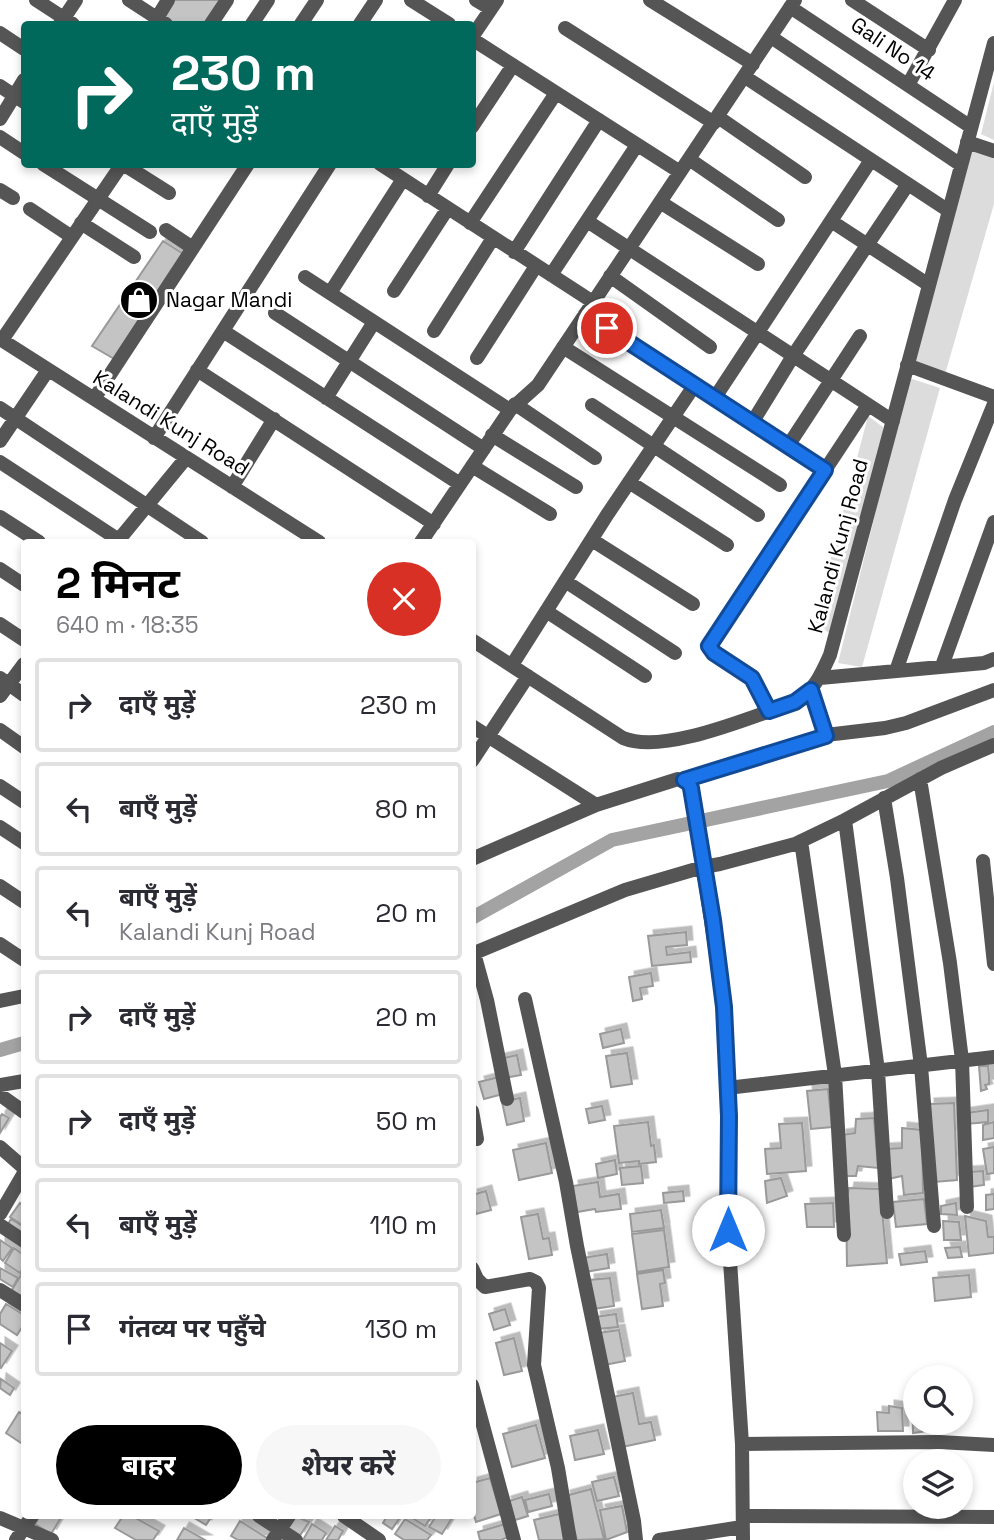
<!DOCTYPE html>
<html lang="hi">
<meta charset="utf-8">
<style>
:root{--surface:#fff;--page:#f7f7f7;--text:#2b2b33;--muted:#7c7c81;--line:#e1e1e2;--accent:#000}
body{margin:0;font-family:"Space Grotesk","Noto Sans Devanagari",sans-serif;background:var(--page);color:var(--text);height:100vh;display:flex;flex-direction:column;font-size:26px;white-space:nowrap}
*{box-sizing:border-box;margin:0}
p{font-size:23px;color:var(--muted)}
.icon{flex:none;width:38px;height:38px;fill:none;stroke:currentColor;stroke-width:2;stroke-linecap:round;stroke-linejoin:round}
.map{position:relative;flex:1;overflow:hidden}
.panel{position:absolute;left:21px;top:539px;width:455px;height:980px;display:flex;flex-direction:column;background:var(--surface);border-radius:7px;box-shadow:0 4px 10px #0003}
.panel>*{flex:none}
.top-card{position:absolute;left:21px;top:21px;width:455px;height:147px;border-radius:7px;box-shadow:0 4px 10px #0003;background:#00695c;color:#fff;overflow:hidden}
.tools{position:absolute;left:903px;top:1365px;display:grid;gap:14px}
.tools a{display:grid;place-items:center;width:70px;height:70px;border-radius:50%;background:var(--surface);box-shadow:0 4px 10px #0003;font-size:35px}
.pin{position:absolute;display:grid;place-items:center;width:60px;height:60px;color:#fff;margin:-30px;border:4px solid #fff;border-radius:50%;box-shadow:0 2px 7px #0007}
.me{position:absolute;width:77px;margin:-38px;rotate:0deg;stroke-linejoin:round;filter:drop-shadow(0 0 5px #0008)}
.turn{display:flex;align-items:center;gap:24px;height:147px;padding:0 35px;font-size:32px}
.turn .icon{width:91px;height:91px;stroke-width:2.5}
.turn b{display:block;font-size:49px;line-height:60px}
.round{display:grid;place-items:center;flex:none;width:74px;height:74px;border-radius:37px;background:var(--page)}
.summary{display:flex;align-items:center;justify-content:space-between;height:119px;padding:0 35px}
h1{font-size:42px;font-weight:700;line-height:52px;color:var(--accent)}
.cta{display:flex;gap:14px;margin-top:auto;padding:14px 35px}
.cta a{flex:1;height:80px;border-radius:42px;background:var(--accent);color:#fff;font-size:28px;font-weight:700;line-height:80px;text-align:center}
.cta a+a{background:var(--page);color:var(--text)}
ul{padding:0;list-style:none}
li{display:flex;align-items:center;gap:21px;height:94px;margin:0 14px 10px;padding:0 21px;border:4px solid var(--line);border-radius:7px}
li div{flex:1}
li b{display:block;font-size:26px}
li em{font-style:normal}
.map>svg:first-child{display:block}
.green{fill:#dcdcdc}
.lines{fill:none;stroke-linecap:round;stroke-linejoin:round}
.canal{stroke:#a3a3a3;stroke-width:14}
.building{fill:#c4c4c4;stroke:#999;stroke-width:2;filter:url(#shadow)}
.minor{stroke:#555;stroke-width:14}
.route-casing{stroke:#114b97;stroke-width:18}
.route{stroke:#1a73e8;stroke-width:12}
.labels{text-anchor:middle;stroke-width:6;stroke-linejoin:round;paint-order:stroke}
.street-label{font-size:21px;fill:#000;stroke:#fff}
.poi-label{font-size:21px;fill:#000;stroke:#fff;text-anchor:start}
</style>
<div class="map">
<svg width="994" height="1540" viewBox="0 0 994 1540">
<defs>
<filter id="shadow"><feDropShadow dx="5.5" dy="-5.5" stdDeviation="0" flood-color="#0004"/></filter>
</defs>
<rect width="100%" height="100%" fill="#fff"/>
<path class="green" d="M994,82v58l-13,-6z
M969,149l25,8v47l-50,174 -33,-9z
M909,378l31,10 -78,279 -24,-4z
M868,416l15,11 1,8 -52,198 -19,-6z"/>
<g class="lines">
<path class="canal" d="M472,918l140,-78 276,-59 106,-49
M0,1050l24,-7"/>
</g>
<path class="building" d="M172,0h52l-16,24h-37l-11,-7z
M163,241l22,14 -69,105 -24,-14z
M686,932l1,13 -21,2 1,8 23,-3 1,10 -39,4 -4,-30z
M651,973l2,13 -13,2 2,11 -9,2 -4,-24z
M621,1029l3,14 -21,5 -3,-14z
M627,1053l5,31 -21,3 -5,-31z
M517,1055l4,20 -17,3 -4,-19z
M979,1066h9l1,10v8l-4,1 2,4 -6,2z
M499,1077l4,17 -19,5 -5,-17z
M828,1089l4,38 -21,2 -4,-38z
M520,1098l4,23 -17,4 -5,-23z
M954,1103l3,77 -23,2 -5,-78z
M602,1106l3,14 -16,3 -3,-14z
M988,1110v12l-22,2v-11z
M2,1114l7,4 -9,15v-16z
M874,1118l4,50 -20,-2 -2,10h-11l-4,-41 14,-2 1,-14z
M648,1122l3,24 3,-1 2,17 -17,2v-3l-20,2 -5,-37z
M994,1122v16l-11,2v-15z
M802,1123l4,48 -39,3 -2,-25 16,-1 -2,-24z
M902,1128l20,2 1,63 -19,2 -2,-19 -14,3 -3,-30 17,-1z
M546,1143l6,30 -33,7 -6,-30z
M994,1147v26l-7,1 -4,-25z
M615,1160l2,14 -19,4 -2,-14z
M641,1166l2,17 -21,2 -2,-17z
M983,1171l1,14 -15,2 -1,-15z
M781,1178l6,18 -20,7 -2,-22z
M598,1182l2,15 19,-3 2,15 -25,3 -1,-3 -18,3 -4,-26z
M849,1188l31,1 7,74 -40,3 -1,-64z
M486,1191l5,19 -15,4 -4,-19z
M683,1191l1,10 -20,2 -1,-10z
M994,1194v15l-8,1v-15z
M924,1199l3,25 -31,3 -3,-25z
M20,1203l4,3v20l-14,-9z
M833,1203l1,24h-27l-2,-23z
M956,1203l1,12 -16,-1v-8z
M661,1210l3,18 -32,4 -2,-18z
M538,1214l5,25 6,-1 3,17 -23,4 -8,-42z
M965,1216l21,5 2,16h6v16l-25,3z
M11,1219l13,8v10l-17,-11z
M943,1221l16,1 2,18h-17z
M664,1230l5,37 -32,5 -5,-38z
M0,1240l12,8 -9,13 -3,-3z
M960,1247l2,10 -14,1 -3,-10z
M14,1248l10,7v11l-4,7 -15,-10z
M925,1251l2,11 -26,3 -2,-11z
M607,1254l2,14 -24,4 -2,-14z
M0,1268l18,10 -5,9 -13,-8z
M663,1270l2,13 -5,1 3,22 -21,3 -5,-35z
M21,1275l3,2v25l-14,-9z
M969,1275l2,22 -36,4 -2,-23z
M610,1278l4,28 -21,3 -4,-29z
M6,1304l18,11v9l-7,11 -17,-11v-10z
M505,1309l5,16 -16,5 -5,-16z
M616,1314l2,13 -21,2 -2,-12z
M619,1330l6,31 -21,4 -6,-32z
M514,1338l8,33 -18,4 -8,-32z
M0,1343l12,8 -11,17 -1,-1z
M1,1379l13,9 -4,7 -10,-7z
M633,1393l6,31 12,-2 4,18 -33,7 -10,-50z
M912,1398h3v25h33v5l-35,5z
M889,1406l13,2 1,23h-25l-1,-19 12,1z
M19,1412l5,3v30l-18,-12z
M536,1425l9,33 -33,9 -9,-33z
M598,1430l6,24 -29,6 -5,-24z
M614,1477l5,19 -22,5 -5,-19z
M490,1478l11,36 -25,8 -4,-13v-26z
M591,1489l13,50 -27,1 -12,-44z
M549,1494l3,12 -24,6 -3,-12z
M522,1497l6,19 -16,5 -6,-19z
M622,1506l5,26 -21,8 -6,-30z
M559,1514l7,26h-27l-5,-20z
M40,1516h22l-11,18 -16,-10z
M123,1516h9l27,15 -6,9h-17l-21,-12z
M191,1516h21l-6,9z
M295,1516l14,6 -10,15 -13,-8z
M387,1516h14l-9,13 -9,-6z
M409,1516h23l-7,10z
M436,1516h13l3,2 -10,16 -13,-7z
M405,1519l26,16 -4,5h-23l-9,-6z
M240,1521l30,19h-32l-7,-4z
M312,1524l14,9 -4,7h-19z
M505,1524l3,13 -7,3h-21l-2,-8z
M335,1526l8,5 -5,9h-12z
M184,1528l21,12h-28z"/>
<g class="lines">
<path class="minor" d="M36,0l37,24
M129,0l37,24
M411,0l38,24
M476,0l15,9
M650,0l103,64
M852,0l77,50
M790,7l181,120
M157,18l11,-18
M60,24l16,-24
M211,24l16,-24
M252,24l16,-24
M301,24l16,-24
M360,24l16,-24
M565,28l149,95
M0,33l24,16
M472,37l25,-37
M771,37l190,128
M472,39l208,133
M745,77l204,134
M908,85l47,-85
M0,86l24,16
M718,117l87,60
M0,119l24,-39
M472,127l41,-62
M0,137l24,16
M967,142l27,9
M689,159l89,61
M43,164l107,68
M123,164l46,29
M380,164l213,138
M0,190l13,8
M428,196l20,-32
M660,202l98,62
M30,209l42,28
M587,221l306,200
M831,221l98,64
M81,223l53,34
M470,223l86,-130
M166,230l27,18
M514,252l85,-132
M551,275l86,-130
M610,276l100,71
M305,277l205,133
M394,291l54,-83
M330,293l73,-114
M275,313l209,136
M585,314l240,156
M223,331l237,153
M434,331l59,-93
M0,339l319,203
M2,340l120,-176
M563,347l217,138
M477,358l59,-92
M907,365l87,32
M197,370l237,154
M326,398l48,-76
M94,399l154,-235
M714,399l157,-239
M515,404l80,54
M592,405l166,110
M0,408l202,134
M752,423l41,-67 115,-172
M492,435l84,52
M154,438l176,-274
M0,441l48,-71
M788,446l72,-110
M0,462l122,80
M472,466l78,48
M629,482l98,63
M232,487l42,-68
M0,517l39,25
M592,540l101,64
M117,542l69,-84
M421,542l89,-132 28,-25 257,-385
M0,569l24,16
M565,581l110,72
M546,611l99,65
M0,624l24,16
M472,640l151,98c41,17 130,-22 172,-36 19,-11 26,-27 35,-47l164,-612
M512,665l95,-150 87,-129
M942,666l52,-144
M896,671l59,-171 39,-96
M0,678l24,17
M820,678l164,-15 10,-4
M811,690l15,45
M0,696l24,-32
M769,711l-17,-33 -38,-25 -5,-7 159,-241
M472,726l124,79
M0,730l24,17
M472,761l56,-85
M920,779l30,184 12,97 5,147
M684,780l142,-45 59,-7 21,-5 88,-33
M0,786l24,16
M884,798l13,80 24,188 13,160
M845,820l33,251 9,141
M0,827l24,16
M801,841l34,234 9,160
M472,859l124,-54 82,-26 11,4 2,5 33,219 5,109 -1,114 14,214 1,96
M983,861l11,103
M0,886l24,16
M0,944l24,16
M474,953l13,47 20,99
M472,954l153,-64 78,-23 17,-3 75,-20 50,-24 96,-52 53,-23
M525,999l41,183 11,64 57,275 2,19
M0,1001l24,-5
M0,1085l24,-4
M727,1088l267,-31
M0,1095l24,17
M472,1111l5,28
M0,1147l24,21
M0,1214l24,-41
M0,1225l24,16
M472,1268l5,11 8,8 45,-8 6,3 3,6 -5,77 24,103 12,72
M0,1290l24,15
M472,1385l42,155
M742,1444l197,-2 55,3
M259,1516l37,24
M344,1516l35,24
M743,1516l251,1
M0,1518l52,22
M16,1540l16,-24
M273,1540l16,-24
M659,1540l83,-13"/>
</g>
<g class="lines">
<defs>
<path id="route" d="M607,328l218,142 -116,176 5,7 38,25 17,33 26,-9 16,-12 15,46 -142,44 5,3 2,5 22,132 11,87 5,109 -1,114"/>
</defs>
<use href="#route" class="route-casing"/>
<use href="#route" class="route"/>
</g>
<defs>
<symbol id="shop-disc" viewBox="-11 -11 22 22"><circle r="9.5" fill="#000" stroke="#fff"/><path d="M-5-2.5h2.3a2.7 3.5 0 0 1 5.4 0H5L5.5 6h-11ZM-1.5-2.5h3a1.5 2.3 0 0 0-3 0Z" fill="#fff"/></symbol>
</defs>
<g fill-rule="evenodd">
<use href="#shop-disc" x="117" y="278" width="44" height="44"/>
</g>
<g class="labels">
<g class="street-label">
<text transform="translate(893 49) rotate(34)" y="7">Gali No 14</text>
<text transform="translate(171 423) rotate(32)" y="7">Kalandi Kunj Road</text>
<text transform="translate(838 546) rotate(-75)" y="7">Kalandi Kunj Road</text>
</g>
<g class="poi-label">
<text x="166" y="307">Nagar Mandi</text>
</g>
</g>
</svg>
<div class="tools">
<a><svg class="icon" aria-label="search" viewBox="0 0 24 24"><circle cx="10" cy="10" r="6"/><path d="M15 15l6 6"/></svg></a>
<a><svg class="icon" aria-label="layers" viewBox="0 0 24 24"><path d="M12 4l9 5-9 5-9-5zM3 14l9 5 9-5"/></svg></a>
</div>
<div class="pin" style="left:607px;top:328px;background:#d93025"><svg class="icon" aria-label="arrive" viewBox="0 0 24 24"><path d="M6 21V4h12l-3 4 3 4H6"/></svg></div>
<svg class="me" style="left:728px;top:1230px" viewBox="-20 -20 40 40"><circle r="19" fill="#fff"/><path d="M0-13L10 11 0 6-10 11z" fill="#1a73e8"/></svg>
<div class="top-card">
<div class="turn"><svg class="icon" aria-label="right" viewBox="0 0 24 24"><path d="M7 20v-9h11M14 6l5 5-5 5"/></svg><div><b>230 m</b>दाएँ मुड़ें</div></div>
</div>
<section class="panel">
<div class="summary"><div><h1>2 मिनट</h1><p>640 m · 18:35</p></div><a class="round" style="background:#d93025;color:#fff"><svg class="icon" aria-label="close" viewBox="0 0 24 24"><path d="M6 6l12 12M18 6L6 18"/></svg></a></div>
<ul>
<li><svg class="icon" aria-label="right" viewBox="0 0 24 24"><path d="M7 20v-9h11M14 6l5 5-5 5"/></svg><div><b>दाएँ मुड़ें</b></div><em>230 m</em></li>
<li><svg class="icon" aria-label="left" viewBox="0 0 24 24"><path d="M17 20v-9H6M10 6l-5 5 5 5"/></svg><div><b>बाएँ मुड़ें</b></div><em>80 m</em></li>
<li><svg class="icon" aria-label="left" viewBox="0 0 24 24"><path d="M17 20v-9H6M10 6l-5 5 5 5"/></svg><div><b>बाएँ मुड़ें</b><p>Kalandi Kunj Road</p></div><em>20 m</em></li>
<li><svg class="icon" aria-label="right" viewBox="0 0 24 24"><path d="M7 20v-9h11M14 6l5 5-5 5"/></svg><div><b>दाएँ मुड़ें</b></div><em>20 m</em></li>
<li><svg class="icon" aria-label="right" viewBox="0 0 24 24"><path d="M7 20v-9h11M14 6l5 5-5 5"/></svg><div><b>दाएँ मुड़ें</b></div><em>50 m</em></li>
<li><svg class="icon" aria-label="left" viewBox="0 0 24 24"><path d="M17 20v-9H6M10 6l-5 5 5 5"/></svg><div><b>बाएँ मुड़ें</b></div><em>110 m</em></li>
<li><svg class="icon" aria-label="arrive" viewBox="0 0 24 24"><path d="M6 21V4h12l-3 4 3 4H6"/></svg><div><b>गंतव्य पर पहुँचे</b></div><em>130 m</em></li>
</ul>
<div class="cta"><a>बाहर</a><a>शेयर करें</a></div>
</section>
</div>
